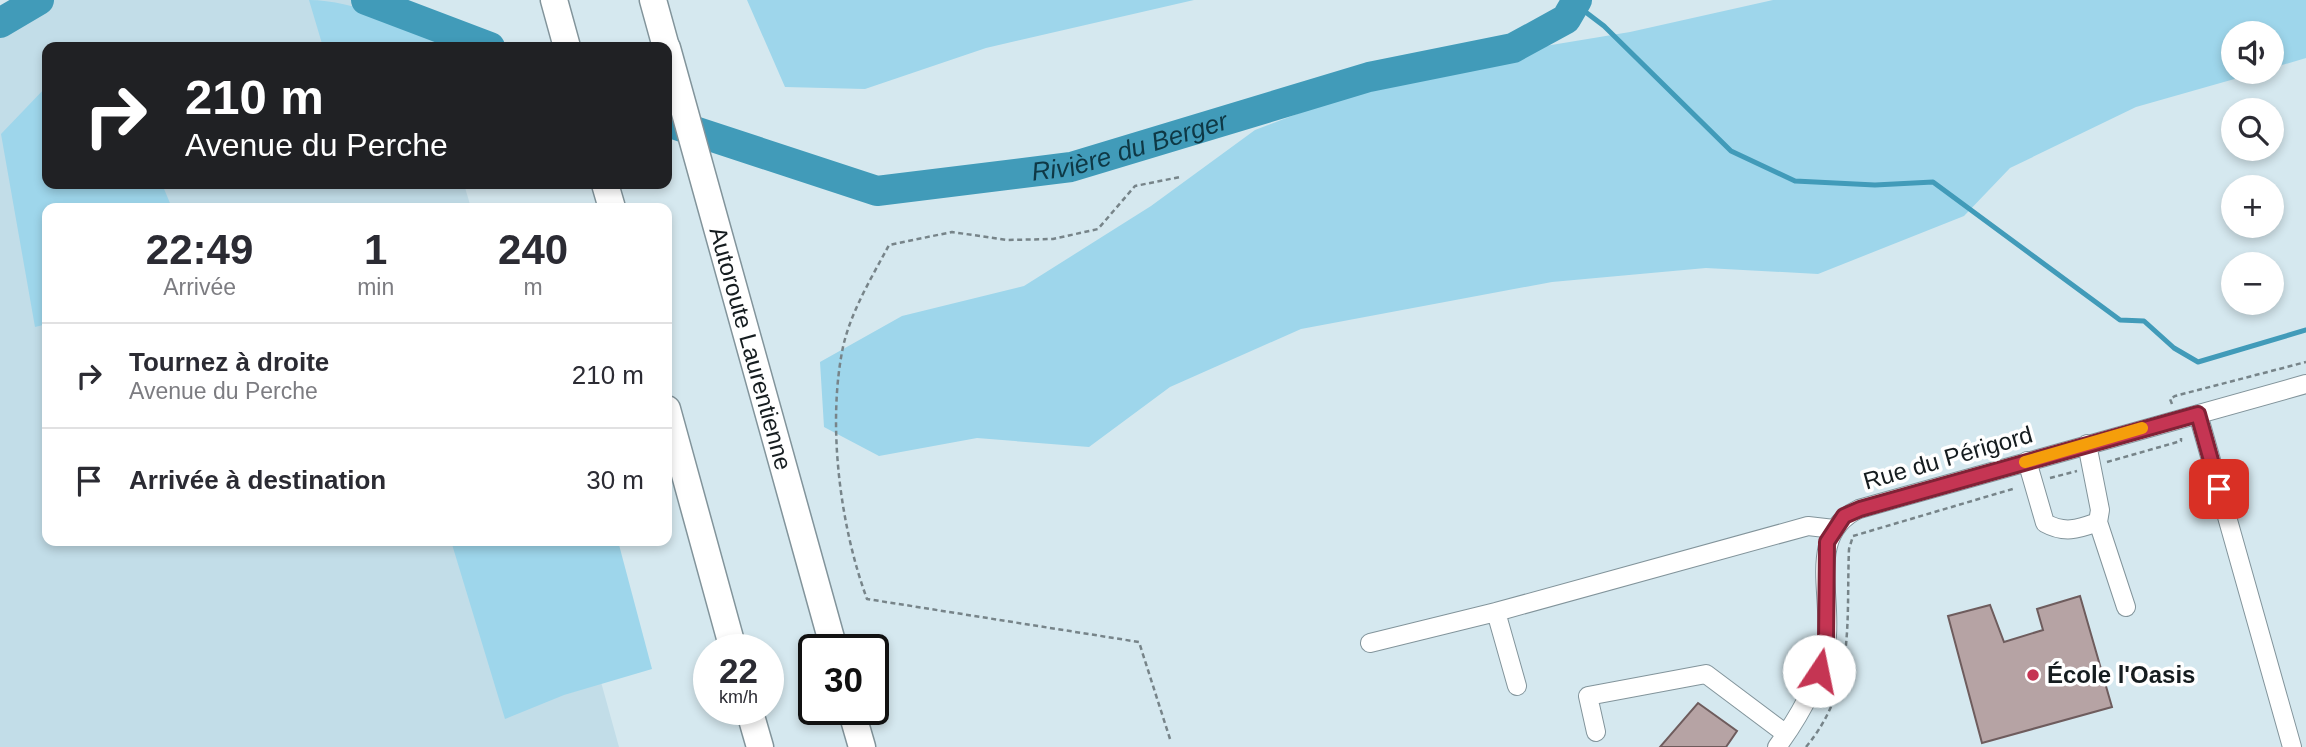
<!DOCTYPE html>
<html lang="fr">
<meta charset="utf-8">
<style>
:root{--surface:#fff;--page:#f2f2f3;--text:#2b2b33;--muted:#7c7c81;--line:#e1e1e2}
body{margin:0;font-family:Helvetica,sans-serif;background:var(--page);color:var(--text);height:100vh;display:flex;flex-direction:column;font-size:26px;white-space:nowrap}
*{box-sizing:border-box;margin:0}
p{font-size:23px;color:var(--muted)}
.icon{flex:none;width:38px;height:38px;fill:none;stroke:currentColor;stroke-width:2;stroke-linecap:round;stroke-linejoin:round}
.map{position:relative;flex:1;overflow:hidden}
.sheet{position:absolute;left:42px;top:203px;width:630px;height:343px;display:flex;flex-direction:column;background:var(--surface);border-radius:14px;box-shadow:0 4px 10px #0003}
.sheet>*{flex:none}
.guide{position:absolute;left:42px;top:42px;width:630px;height:147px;border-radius:14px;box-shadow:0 4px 10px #0003;background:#202124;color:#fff;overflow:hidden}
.tools{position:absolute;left:2221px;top:21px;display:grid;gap:14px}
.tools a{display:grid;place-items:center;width:63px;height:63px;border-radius:50%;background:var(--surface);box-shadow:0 4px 10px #0003;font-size:35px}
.speed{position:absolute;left:693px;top:634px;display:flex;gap:14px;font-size:35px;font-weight:700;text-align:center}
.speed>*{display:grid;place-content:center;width:91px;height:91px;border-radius:50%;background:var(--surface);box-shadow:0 4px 10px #0003;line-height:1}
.speed small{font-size:18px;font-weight:400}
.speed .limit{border:4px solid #111;border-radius:10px;background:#fff;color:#111}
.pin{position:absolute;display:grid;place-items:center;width:60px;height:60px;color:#fff;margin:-30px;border-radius:14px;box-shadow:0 4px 10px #0006}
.me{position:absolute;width:77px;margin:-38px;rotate:11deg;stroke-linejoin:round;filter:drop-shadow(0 0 5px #0008)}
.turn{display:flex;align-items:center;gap:24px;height:147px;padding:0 28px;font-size:32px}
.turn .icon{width:91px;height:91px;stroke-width:2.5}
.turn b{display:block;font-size:49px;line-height:60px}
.eta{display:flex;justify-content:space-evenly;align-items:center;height:119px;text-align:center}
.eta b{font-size:42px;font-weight:800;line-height:49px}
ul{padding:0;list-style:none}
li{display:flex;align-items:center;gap:21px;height:105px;padding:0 28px;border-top:2px solid var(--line)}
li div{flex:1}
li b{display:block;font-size:26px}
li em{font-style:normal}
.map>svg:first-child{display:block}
.built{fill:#c2dde8}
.green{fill:#9ed6eb}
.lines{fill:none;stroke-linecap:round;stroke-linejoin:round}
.stream{stroke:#419bb9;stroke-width:5}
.river{stroke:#419bb9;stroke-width:30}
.building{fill:#b6a3a4;stroke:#6e5c5d;stroke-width:2}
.minor-casing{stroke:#82949b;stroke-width:20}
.highway-casing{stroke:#82949b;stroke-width:29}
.path{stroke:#778489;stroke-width:2.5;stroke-dasharray:5 3.5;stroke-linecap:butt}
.minor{stroke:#fff;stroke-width:18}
.highway{stroke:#fff;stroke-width:26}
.route-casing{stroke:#802236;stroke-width:18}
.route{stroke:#c53553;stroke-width:12}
.slow{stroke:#f59e0b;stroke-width:12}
.poi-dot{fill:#c53553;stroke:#fff;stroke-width:2.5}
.labels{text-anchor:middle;stroke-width:7;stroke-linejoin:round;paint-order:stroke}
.street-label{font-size:24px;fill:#151c1f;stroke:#fff}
.poi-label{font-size:24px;font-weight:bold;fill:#151c1f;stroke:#fff;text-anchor:start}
.water-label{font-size:26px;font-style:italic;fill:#0e3845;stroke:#fff}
</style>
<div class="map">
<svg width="2306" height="747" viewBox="0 0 2306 747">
<rect width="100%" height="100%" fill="#d5e8ef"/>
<path class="built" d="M53,0h322l43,17 8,30h-379v137h417l7,24h-424v333h515l57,206h-619v-724z"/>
<path class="green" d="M309,0c44,0 106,27 146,47h-132z
M747,0h447l-208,48 -121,41 -80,-2z
M1773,0h533v58l-34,10v-35h-39v39h26l-123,35 -126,61 -46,48 -146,58 -112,-6 -154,14 -251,47 -131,58 -81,60 -112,-9 -98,18 -55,-29 -4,-65 82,-46 122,-30 127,-80 104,-76 169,-64 206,-34z
M47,86v98h115l10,24h-125v116l-12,3 -34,-193z
M451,541h167l34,128 -88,26 -59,24z"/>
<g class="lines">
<path class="stream" d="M1575,4l29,22 127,125 64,30 80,4 58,-3 187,138 24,1 30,27 24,14 108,-32"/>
<g class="river">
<path d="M366,0l124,47"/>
<path d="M0,23l39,-23"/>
<path id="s1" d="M667,122l210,69 194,-24 298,-90 144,-29 53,-29 11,-19"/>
</g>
</g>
<path class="building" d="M2080,596l32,111 -130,36 -34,-127 42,-11 14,37 39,-12 -6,-21z
M1698,703l39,28 -11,16h-66z"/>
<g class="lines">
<defs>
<path id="minor" d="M2198,414l94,333
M2027,461l18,62c20,11 33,6 53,-1l2,-12 -13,-66
M2098,522l28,85
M1496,612l21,74
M1370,643l126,-31 312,-86 26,3
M1596,732l-8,-36 118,-22 80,60
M1777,747c22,-30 42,-64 49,-102 8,-47 -21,-111 33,-136l447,-125"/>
<g id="highway">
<path d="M554,0l13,47"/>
<path d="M653,0l13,47"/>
<path id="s2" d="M667,48l167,601"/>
<path d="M605,184l7,24"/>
<path d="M667,409l66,240"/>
<path d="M749,709l11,38"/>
<path d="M851,709l11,38"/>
</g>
</defs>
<use href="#minor" class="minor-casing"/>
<use href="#highway" class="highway-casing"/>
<path class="path" d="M2172,404l-2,-5 5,-3 131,-34
M2107,462l74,-21v-3
M2050,478l27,-7
M1170,739l-31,-97 -272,-43c-27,-73 -40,-175 -24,-252 8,-36 29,-70 46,-102l63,-13 55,8 46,-1 45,-10 37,-43 45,-9
M1806,747c50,-60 40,-126 43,-198l4,-13 163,-48"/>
<use href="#minor" class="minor"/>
<use href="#highway" class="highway"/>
</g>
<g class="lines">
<defs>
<path id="route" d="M1819,671l7,-27 1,-102 17,-26 16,-7 338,-95 21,75"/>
</defs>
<use href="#route" class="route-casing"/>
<use href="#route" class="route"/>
<path class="slow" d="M2025,462l117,-34"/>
</g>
<circle class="poi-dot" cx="2033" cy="675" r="7"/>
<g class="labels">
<g class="street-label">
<text dy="8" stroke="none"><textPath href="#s2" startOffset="312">Autoroute Laurentienne</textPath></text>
<text transform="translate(1948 458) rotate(-16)" y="8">Rue du Périgord</text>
</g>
<g class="poi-label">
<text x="2047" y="683">École l'Oasis</text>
</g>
<g class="water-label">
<text dy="9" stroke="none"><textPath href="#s1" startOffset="478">Rivière du Berger</textPath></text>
</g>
</g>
</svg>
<div class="tools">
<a><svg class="icon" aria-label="sound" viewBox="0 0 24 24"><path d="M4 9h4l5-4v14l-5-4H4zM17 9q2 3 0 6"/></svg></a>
<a><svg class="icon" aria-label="search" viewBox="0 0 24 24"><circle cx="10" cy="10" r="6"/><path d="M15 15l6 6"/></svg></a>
<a>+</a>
<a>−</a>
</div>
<div class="speed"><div>22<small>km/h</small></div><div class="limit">30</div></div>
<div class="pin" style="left:2219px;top:489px;background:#d93025"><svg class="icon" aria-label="arrive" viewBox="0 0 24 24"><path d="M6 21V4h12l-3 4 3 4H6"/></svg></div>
<svg class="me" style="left:1819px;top:671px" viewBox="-20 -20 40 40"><circle r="19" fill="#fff"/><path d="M0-13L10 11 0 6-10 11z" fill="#c53553"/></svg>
<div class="guide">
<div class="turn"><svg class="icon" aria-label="right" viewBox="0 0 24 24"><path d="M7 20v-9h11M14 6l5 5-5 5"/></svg><div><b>210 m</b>Avenue du Perche</div></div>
</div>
<section class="sheet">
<div class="eta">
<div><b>22:49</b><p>Arrivée</p></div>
<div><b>1</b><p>min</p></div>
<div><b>240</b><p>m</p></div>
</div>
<ul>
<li><svg class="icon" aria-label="right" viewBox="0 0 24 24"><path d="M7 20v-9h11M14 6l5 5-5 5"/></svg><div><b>Tournez à droite</b><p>Avenue du Perche</p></div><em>210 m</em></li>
<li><svg class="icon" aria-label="arrive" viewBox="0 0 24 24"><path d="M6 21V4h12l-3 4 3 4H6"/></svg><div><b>Arrivée à destination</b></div><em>30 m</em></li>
</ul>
</section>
</div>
